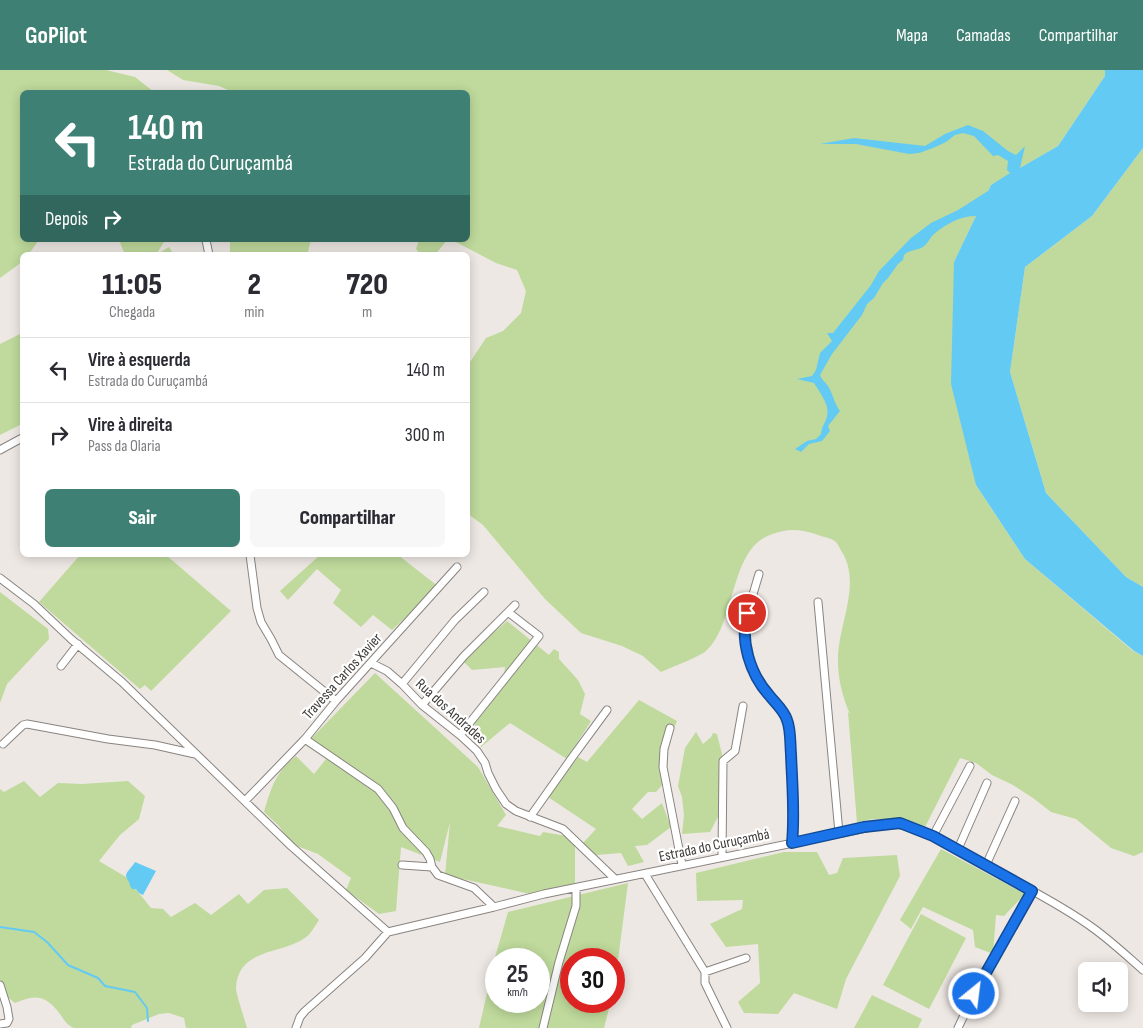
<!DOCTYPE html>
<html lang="pt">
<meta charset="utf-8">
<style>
:root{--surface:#fff;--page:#f7f7f7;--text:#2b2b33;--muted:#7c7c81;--line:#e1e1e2;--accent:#3e8174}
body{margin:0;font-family:"Sofia Sans Condensed",sans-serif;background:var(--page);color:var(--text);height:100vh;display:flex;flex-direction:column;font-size:19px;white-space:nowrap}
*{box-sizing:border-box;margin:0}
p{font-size:16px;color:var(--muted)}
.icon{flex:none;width:28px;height:28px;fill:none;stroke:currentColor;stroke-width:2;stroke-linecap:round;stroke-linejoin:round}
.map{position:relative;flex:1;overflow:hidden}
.drawer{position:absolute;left:20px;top:182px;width:450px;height:305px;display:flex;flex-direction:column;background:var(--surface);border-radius:8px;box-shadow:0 2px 12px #0003}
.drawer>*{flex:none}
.top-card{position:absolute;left:20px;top:20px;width:450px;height:152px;border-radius:8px;box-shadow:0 2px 12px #0003;background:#3e8174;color:#fff;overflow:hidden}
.fabs{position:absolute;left:1078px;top:892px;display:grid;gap:10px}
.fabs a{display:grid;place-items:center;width:50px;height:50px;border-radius:8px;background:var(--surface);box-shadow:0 2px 12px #0003;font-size:25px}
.speed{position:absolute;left:485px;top:878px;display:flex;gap:10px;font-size:25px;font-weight:700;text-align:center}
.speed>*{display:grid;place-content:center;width:65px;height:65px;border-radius:50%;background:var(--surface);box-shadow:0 2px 12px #0003;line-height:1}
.speed small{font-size:12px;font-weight:400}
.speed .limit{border:8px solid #d22;background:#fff;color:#111}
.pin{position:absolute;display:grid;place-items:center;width:42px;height:42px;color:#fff;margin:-21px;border:2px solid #fff;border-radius:50%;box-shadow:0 1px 5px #0007}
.me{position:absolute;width:55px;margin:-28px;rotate:29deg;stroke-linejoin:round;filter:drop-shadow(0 0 4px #0008)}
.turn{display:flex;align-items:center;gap:18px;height:105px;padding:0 25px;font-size:22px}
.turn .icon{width:65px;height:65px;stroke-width:2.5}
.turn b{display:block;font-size:35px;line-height:42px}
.then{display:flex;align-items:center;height:48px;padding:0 25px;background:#0003;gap:10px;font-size:19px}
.eta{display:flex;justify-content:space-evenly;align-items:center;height:85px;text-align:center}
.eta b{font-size:30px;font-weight:800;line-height:35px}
.action{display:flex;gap:10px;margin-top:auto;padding:10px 25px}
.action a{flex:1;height:58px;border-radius:8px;background:var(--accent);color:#fff;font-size:20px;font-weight:800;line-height:58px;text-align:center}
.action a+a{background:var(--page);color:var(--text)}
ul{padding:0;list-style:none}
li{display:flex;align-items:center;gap:15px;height:65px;padding:0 25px;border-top:1px solid var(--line)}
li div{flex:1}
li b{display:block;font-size:19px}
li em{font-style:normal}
header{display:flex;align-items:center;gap:30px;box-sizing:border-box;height:70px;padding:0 25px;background:var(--accent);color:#fff}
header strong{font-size:24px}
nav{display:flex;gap:28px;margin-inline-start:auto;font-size:18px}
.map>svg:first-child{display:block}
.green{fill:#bfda9c;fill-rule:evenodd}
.water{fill:#63caf4}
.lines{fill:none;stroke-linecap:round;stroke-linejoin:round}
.stream{stroke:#63caf4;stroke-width:2}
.minor-casing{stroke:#898480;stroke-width:9}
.minor{stroke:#fff;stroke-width:7}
.route-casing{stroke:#114b97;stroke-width:12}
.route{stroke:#1a73e8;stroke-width:9}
.labels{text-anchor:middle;stroke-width:4.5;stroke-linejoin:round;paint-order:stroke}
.street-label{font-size:15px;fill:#3d3b39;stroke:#fff}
</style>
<header>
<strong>GoPilot</strong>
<nav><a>Mapa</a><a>Camadas</a><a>Compartilhar</a></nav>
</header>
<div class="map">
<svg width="1143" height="958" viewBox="0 0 1143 958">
<rect width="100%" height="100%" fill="#eee8e4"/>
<path class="green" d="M0,0h106l29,7 19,15h-132v148h17l-11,15h-6v7l-22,16z
M167,0h938v6l-47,70 -67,39 -37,77 22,223 49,74 108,92 10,5v196l-9,4 -23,-8 -35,-29 -25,-7 -18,-14 -20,-13 -21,-10 -16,-12 -16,-5 -35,69c-19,-5 -50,-13 -68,-4l-9,-111 2,2c-8,-17 -13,-40 -12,-59 2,-34 23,-72 4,-103 -2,-3 -4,-8 -6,-10 -4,-4 -13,-5 -18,-7 -18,-6 -30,-7 -48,0 -41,15 -34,90 -64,116 -7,6 -34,16 -45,21l-18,-16 -21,-10 -41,-13 -36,-34 -62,-74 -15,-11v-149l18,-27 17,-7 18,-18 5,-22 -9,-21 -21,-7 -44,-23h16v-148h-236l-13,-6 -36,-6z
M1143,78v439l-17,-10 -80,-84 -36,-121 15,-105 67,-51z
M119,170h46l-9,15 13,-8 5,8h-49z
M230,170h81l-4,15h-77z
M419,170h28l-12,15h-14l-5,-6z
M22,263v91l-22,11v-91z
M80,485h86l65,56 -80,80 -6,-6 -5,4 -101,-87z
M320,485h78l41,32 -47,43 -19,-15 -12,12 -28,-24 8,-13 -24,-21 -29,31 -8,-9z
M0,522l48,37 1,10 -42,45 -7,19z
M507,551l42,34 5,-6 5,3v7l19,21 7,14 -5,20 11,7 -24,38 -57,-36 -29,24v-16l-7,-7 28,-35 3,-22 -33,3 -8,-8 27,-27z
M375,603l103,94 28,48 -9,11 43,10 3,-4 23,4 9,9v42l-45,7 -85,-19 5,-53 -10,40 -39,-15 -5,64 -17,3 -33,-24 5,-12 -33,-24 -26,-10 -13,-18 -15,-14c7,-24 11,-39 32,-56l18,18 12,-15 -21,-14z
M639,630l38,21 -18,45 5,17 -8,9h-8l-16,17 10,10 20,-16 9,24 -24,18 -12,1 9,16 -16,4 -7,-13 -25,2 -13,-12 13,-14 -48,-32 30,-40 9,5z
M696,662l7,12 8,-7 2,-4 4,1 5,20 -3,61 -9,17 -28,2 2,-19 -2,-18 -4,-11 7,-38z
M24,711l16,16 18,-14 24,1 46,-3 17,15 -6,23 -19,16 -21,26 27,16 25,31 12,1 8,8 24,-14 16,12 28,-21 9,10 16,-14 23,-2 32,32c-4,6 -9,15 -14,18 -25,17 -66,10 -69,49 -1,4 9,33 11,41h-61l-2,-10 -15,-5 -10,1 -27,11 -1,3h-57c-7,-3 -10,-8 -14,-14 -14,-19 -24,-20 -45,-11l-15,-12v-202l4,3z
M941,779l84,45 -21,22 -8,-1 -3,39 -18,-7 -2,-17 -50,-23 -12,22 -11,-9z
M784,782h33l12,23 8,-2 6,-15 54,-3 3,21 -54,103 -9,30 -43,-16 -16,21 -34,-1 -6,-11 22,-19 -2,-39 -32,3 -16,-23 32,-15 1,-9 -46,1 -1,-28z
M628,813l-14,108v-32h-43v42h40l-7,27h-125l17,-74 12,-42zM496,889h43v42h-43z
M921,844l45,24 -37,71 -46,-24z
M872,925l50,24 -4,9h-64z"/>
<path class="water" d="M1105,0h38v78l-51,68 -67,51 -15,105 36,121 80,84 17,10v69l-9,-5 -109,-92 -49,-74 -25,-101 3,-122 22,-46c-16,0 -30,8 -42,18 -5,4 -6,11 -13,14 -7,3 -10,1 -17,7l-1,5 -5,4 -10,14 -5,5 -9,15 -7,6 -5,11 -30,39 -12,21c2,5 5,7 8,11 5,8 6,17 12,25l-12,15 2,5 -8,10 -13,3 -8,8 -6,-3 12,-8 9,-2 5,-5c1,-10 5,-11 6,-18 3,-12 -8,-24 -13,-33l-17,-4 15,-3 4,-6 4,-17 12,-12 -5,-8h6l38,-48 8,-14 32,-33 20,-15 27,-13 30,-19 3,-6 19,-12 -3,-3 1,-9 -10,-6 -5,1 -19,-20 -11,-3 -8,2 -9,7 -13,6 -14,5 -10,1 -53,-10h-36l34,-6 71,8 20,-12 23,-9 15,6 25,20 8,4 9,-9 -5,22 38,-22 47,-70z
M135,792l21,9 -13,24 -4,-2 -3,-4h-4l-2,-3c0,-4 -4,-7 -4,-11 1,-4 7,-9 9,-13z"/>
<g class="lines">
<path class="stream" d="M0,857l34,5 13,10 21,23 30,13 7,8 30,6 12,16 1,13"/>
<defs>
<path id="minor" d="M206,170l3,15
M0,380l22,-12
M250,485l7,53 4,14 10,17 8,16 57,46
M759,504c-12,41 -24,69 1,110 8,13 23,22 27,36 4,11 3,24 4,35 1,29 3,58 1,88
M0,508l34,26 37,35 51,43 169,164 97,86
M818,532l21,231
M371,593l16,8 15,13 20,21 39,31 16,15 8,12 3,10 8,16 10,15 10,7 47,18 52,50
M61,596l17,-22
M402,614l53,-64 29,-28
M422,635l42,-49 51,-51
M670,658l-6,21 -1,18 19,98
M460,665l79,-99 -31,-24
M305,669l73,50 15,19 10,20 23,24 4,7 2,8 6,8 36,13 20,19
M3,674l20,-19 4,-1 81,15 47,6 40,9
M245,731l60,-62 31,-38 121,-134
M530,747l41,-58 36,-49
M933,766l37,-70
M958,779l29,-66
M722,787l1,-96 12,-10 8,-45
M402,795l30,2
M986,795l29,-64
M645,804l60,98v11l22,45
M705,902l41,-14
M0,954l7,-1 2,-4 -2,-12 -7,-22
M296,958l4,-11 5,-6 60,-53 23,-26 106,-25 50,-13 342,-70c36,-1 68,23 98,40 36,21 75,39 109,64 18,13 34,28 50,42
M543,958l16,-66 17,-56v-18
M958,958l16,-34 58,-103"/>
</defs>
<use href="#minor" class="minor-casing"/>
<use href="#minor" class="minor"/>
</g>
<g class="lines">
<defs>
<path id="route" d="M747,543c-7,28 3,61 22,82 6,8 15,15 18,25 4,10 3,23 4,34 1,29 4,59 1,89l72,-16 36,-4 33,13 99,55 -58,103"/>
</defs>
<use href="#route" class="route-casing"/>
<use href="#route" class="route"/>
</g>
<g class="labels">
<g class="street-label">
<text transform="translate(342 606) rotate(-48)" y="5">Travessa Carlos Xavier</text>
<text transform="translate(451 641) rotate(42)" y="5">Rua dos Andrades</text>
<text transform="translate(714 775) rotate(-12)" y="5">Estrada do Curuçambá</text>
</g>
</g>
</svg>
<div class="fabs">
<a><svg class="icon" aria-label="sound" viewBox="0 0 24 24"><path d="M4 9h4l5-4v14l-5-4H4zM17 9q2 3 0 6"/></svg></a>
</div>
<div class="speed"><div>25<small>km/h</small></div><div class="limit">30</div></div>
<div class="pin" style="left:747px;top:543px;background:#d93025"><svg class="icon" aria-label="arrive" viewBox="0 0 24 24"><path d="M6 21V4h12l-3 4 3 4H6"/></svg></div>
<svg class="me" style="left:974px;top:924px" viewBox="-20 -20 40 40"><circle r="17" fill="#1a73e8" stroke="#fff" stroke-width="3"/><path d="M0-11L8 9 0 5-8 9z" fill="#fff"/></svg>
<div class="top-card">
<div class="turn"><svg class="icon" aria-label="left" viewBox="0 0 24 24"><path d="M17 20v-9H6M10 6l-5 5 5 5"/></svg><div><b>140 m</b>Estrada do Curuçambá</div></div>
<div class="then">Depois<svg class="icon" aria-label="right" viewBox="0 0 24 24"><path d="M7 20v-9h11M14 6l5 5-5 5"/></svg></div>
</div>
<section class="drawer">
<div class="eta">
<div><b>11:05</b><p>Chegada</p></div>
<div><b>2</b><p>min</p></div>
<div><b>720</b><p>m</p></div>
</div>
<ul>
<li><svg class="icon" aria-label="left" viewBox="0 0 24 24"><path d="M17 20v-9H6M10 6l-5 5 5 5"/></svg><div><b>Vire à esquerda</b><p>Estrada do Curuçambá</p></div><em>140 m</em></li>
<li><svg class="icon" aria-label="right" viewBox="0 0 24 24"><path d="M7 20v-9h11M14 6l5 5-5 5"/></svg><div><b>Vire à direita</b><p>Pass da Olaria</p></div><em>300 m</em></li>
</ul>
<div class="action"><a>Sair</a><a>Compartilhar</a></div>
</section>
</div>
